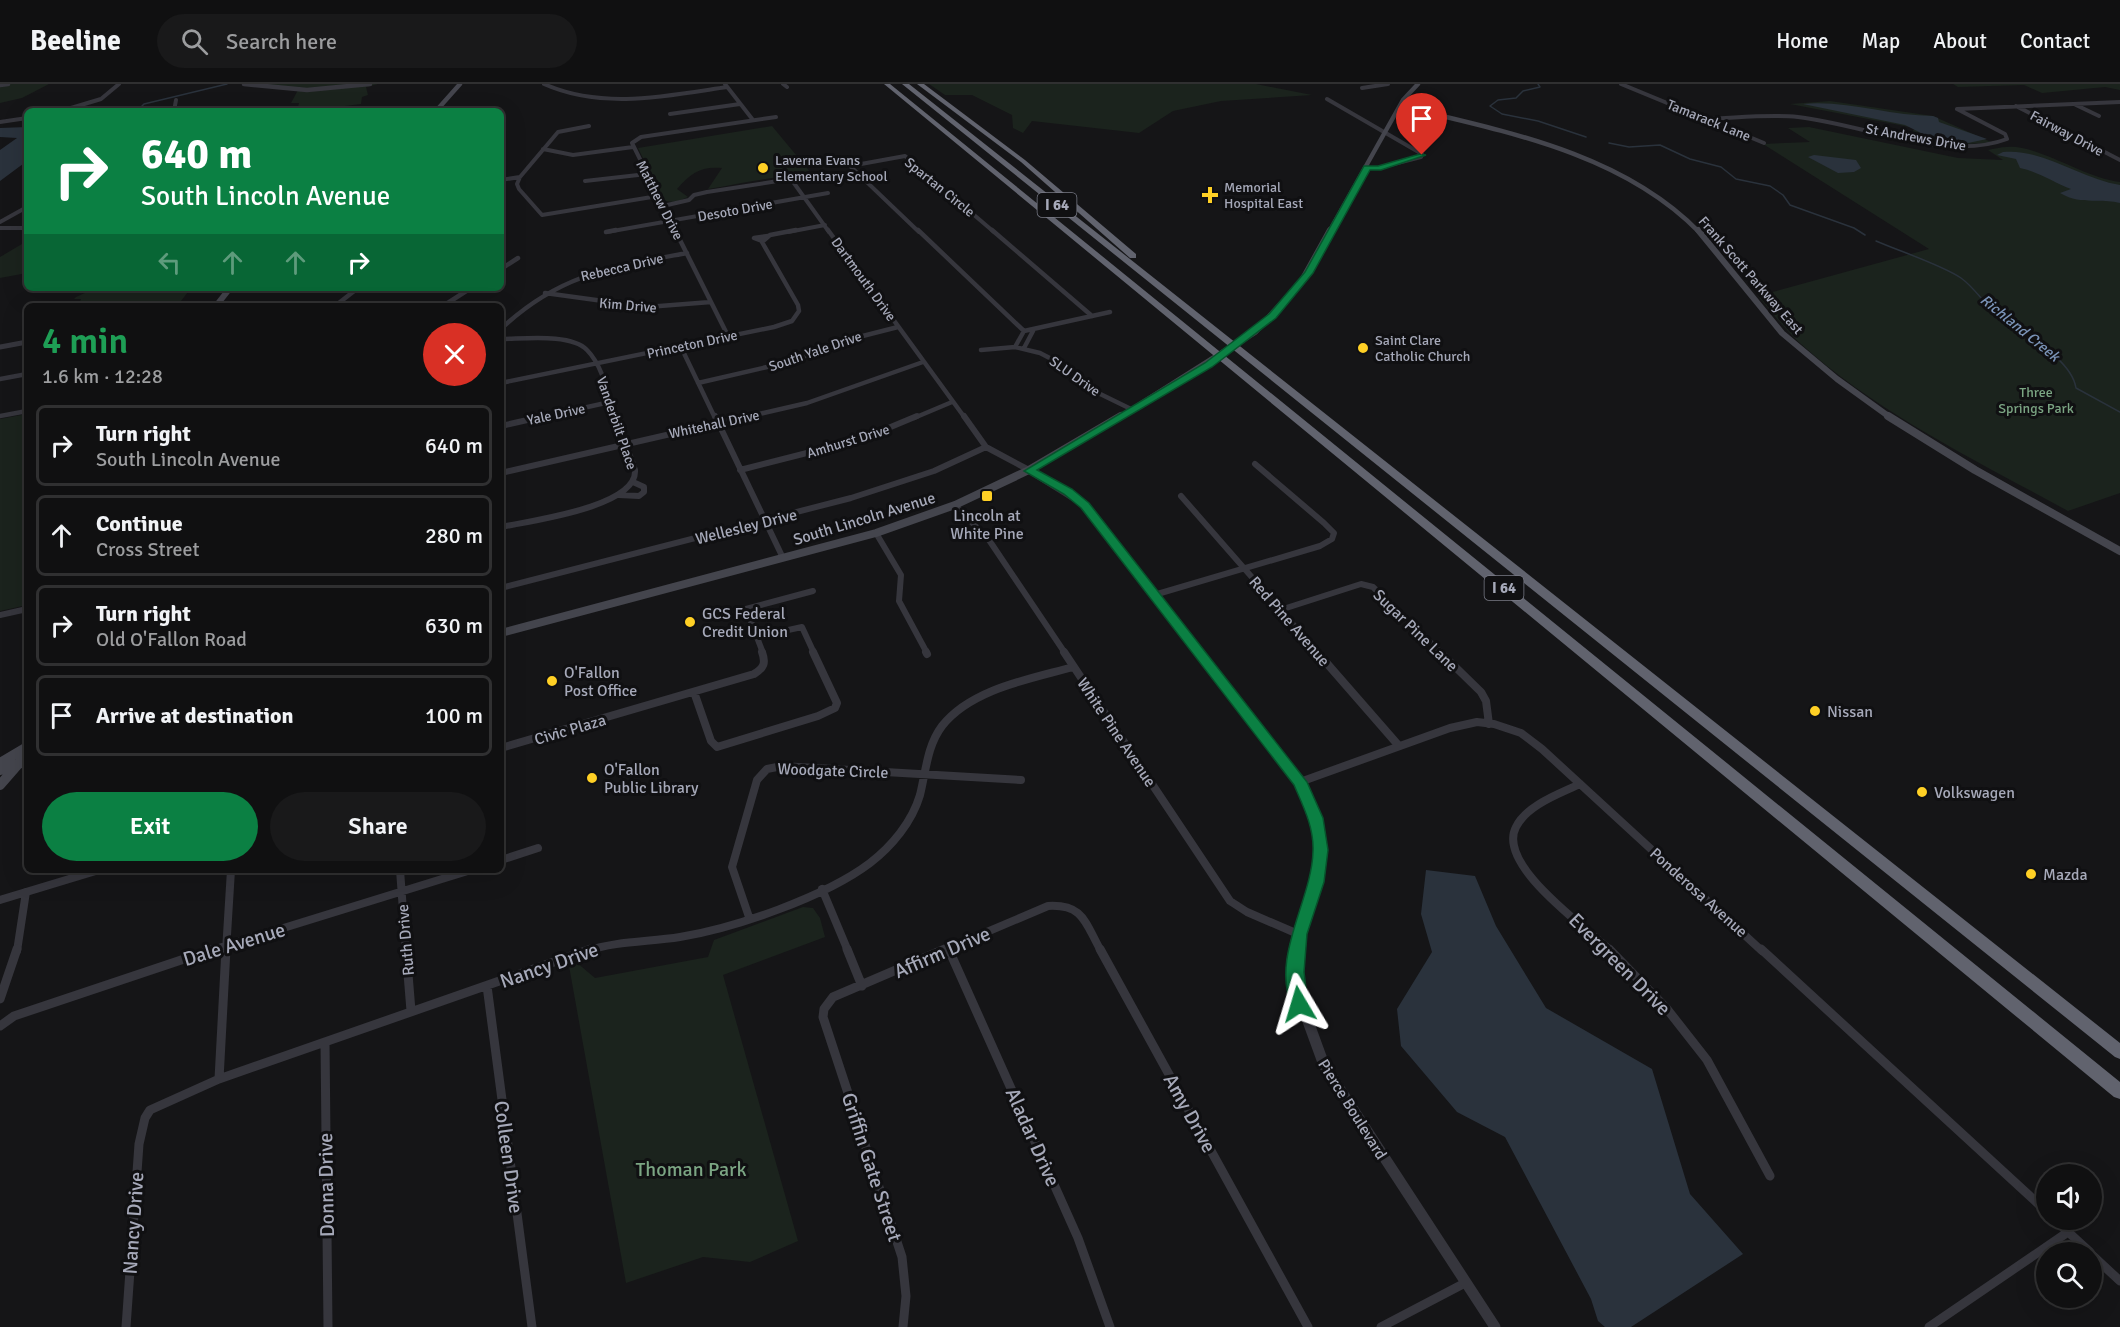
<!DOCTYPE html>
<meta charset="utf-8">
<style>
:root{--surface:#101011;--page:#19191a;--text:#f1f3f6;--muted:#9c9d9f;--line:#303031;--accent:#0b8043}
body{margin:0;font-family:Signika,sans-serif;background:var(--page);color:var(--text);height:100vh;display:flex;flex-direction:column;font-size:22px;white-space:nowrap}
*{box-sizing:border-box;margin:0}
p{font-size:20px;color:var(--muted)}
.icon{flex:none;width:33px;height:33px;fill:none;stroke:currentColor;stroke-width:2;stroke-linecap:round;stroke-linejoin:round}
.map{position:relative;flex:1;overflow:hidden}
.side{position:absolute;left:24px;top:219px;width:480px;height:570px;display:flex;flex-direction:column;background:var(--surface);border-radius:9px;box-shadow:0 6px 24px #0002,0 0 0 2px var(--line)}
.side>*{flex:none}
.banner{position:absolute;left:24px;top:24px;width:480px;height:183px;border-radius:9px;box-shadow:0 6px 24px #0002,0 0 0 2px var(--line);background:#0b8043;color:#fff;overflow:hidden}
.controls{position:absolute;left:2036px;top:1080px;display:grid;gap:12px}
.controls a{display:grid;place-items:center;width:66px;height:66px;border-radius:50%;background:var(--surface);box-shadow:0 6px 24px #0002,0 0 0 2px var(--line);font-size:30px}
.pin{position:absolute;display:grid;place-items:center;width:51px;height:51px;color:#fff;margin:-62px -26px;border-radius:50% 50% 50% 0;rotate:-45deg;box-shadow:0 0 6px #0007}
.pin .icon{rotate:45deg}
.me{position:absolute;width:66px;margin:-33px;rotate:353deg;stroke-linejoin:round;filter:drop-shadow(0 0 4px #0008)}
.turn{display:flex;align-items:center;gap:21px;height:126px;padding:0 18px;font-size:27px}
.turn .icon{width:78px;height:78px;stroke-width:2.5}
.turn b{display:block;font-size:42px;line-height:51px}
.lanes{display:flex;align-items:center;height:57px;padding:0 18px;background:#0003;justify-content:center;gap:30px;direction:ltr}
.lanes .off{opacity:.35}
.round{display:grid;place-items:center;flex:none;width:63px;height:63px;border-radius:32px;background:var(--page)}
.summary{display:flex;align-items:center;justify-content:space-between;height:102px;padding:0 18px}
h1{font-size:36px;font-weight:600;line-height:45px;color:#1e9e55}
.primary-button{display:flex;gap:12px;margin-top:auto;padding:12px 18px}
.primary-button a{flex:1;height:69px;border-radius:36px;background:var(--accent);color:#fff;font-size:24px;font-weight:600;line-height:69px;text-align:center}
.primary-button a+a{background:var(--page);color:var(--text)}
ul{padding:0;list-style:none}
li{display:flex;align-items:center;gap:18px;height:81px;margin:0 12px 9px;padding:0 6px;border:3px solid var(--line);border-radius:9px}
li div{flex:1}
li b{display:block;font-size:22px}
li em{font-style:normal}
header{display:flex;align-items:center;gap:36px;box-sizing:border-box;height:84px;padding:0 30px;background:var(--surface);border-bottom:2px solid var(--line)}
header strong{font-size:28px}
nav{display:flex;gap:33px;margin-inline-start:auto;font-size:21px}
.search{width:420px;height:54px;background:var(--page);display:flex;align-items:center;gap:15px;box-sizing:border-box;padding:0 21px;border-radius:33px;color:var(--muted);font-size:22px}
.map>svg:first-child{display:block}
.green{fill:#1b231d}
.water{fill:#2a323c}
.lines{fill:none;stroke-linecap:round;stroke-linejoin:round}
.stream{stroke:#2a323c;stroke-width:1.5}
.minor-far4{stroke:#36363d;stroke-width:4}
.minor-far3{stroke:#36363d;stroke-width:4.5}
.minor-far2{stroke:#36363d;stroke-width:6}
.minor-far1{stroke:#36363d;stroke-width:8}
.minor{stroke:#36363d;stroke-width:9}
.tertiary-far4{stroke:#36363d;stroke-width:4.5}
.tertiary-far3{stroke:#36363d;stroke-width:5}
.tertiary-far2{stroke:#36363d;stroke-width:7}
.tertiary-far1{stroke:#36363d;stroke-width:9}
.tertiary{stroke:#36363d;stroke-width:11}
.secondary-far3{stroke:#44454d;stroke-width:4.5}
.secondary-far2{stroke:#44454d;stroke-width:6}
.secondary-far1{stroke:#44454d;stroke-width:8}
.secondary{stroke:#44454d;stroke-width:10}
.motorway{fill:#61636e;fill-rule:evenodd}
.route{fill:#0b8043;stroke:#07532c;stroke-width:1.5}
.poi-dot{fill:#ffd025;stroke:#101012;stroke-width:2}
.labels{text-anchor:middle;stroke-width:6;stroke-linejoin:round;paint-order:stroke}
.far-street-label{font-size:14px;fill:#a6a9b9;stroke:#101012}
.far-poi-label{font-size:14px;fill:#a6a9b9;stroke:#101012;text-anchor:start}
.far-park-label{font-size:14px;fill:#7ba583;stroke:#101012}
.shield{fill:#101012;stroke:#797b87;stroke-width:1.5}
.shield-label{font-size:15px;font-weight:bold;fill:#a6a9b9}
.far-water-label{font-size:15px;font-style:italic;fill:#7a93b7;stroke:#101012}
.poi-label{font-size:16px;fill:#a6a9b9;stroke:#101012;text-anchor:start}
.street-label{font-size:16px;fill:#a6a9b9;stroke:#101012}
.near-street-label{font-size:20px;fill:#a6a9b9;stroke:#101012}
.near-park-label{font-size:20px;fill:#7ba583;stroke:#101012}
</style>
<header>
<strong>Beeline</strong>
<div class="search"><svg class="icon" aria-label="search" viewBox="0 0 24 24"><circle cx="10" cy="10" r="6"/><path d="M15 15l6 6"/></svg>Search here</div>
<nav><a>Home</a><a>Map</a><a>About</a><a>Contact</a></nav>
</header>
<div class="map">
<svg width="2120" height="1243" viewBox="0 0 2120 1243">
<rect width="100%" height="100%" fill="#151517"/>
<path class="green" d="M5,0h44l-27,14 -22,5v-16z
M259,0h119l-12,3 2,8 -6,2 -1,7 -56,7h-8l2,-8h-8l7,-13z
M929,0h327l56,11 -91,6 -48,10 -34,22 -107,-12 -9,12 -10,-5 -1,-13 -40,-20h-27z
M1953,0h167v6l-15,-3 -63,6 -18,-8 -66,2z
M1830,17l103,15 58,26c-28,5 -54,-2 -81,-7l5,-7 -125,-24z
M772,42l44,53c-17,3 -22,-3 -37,-2 -24,3 -47,8 -71,12l14,-21c-21,-2 -31,5 -45,21l11,8 -12,5 -12,-1 -26,-53z
M1809,43l149,31 45,2 -15,-10c6,-1 12,-3 19,-3 30,-3 77,31 113,35v311l-52,18c-91,-50 -189,-97 -267,-167 -16,-14 -29,-32 -43,-48l171,-47 -166,-105 47,-2 -22,-14z
M27,157v32l-27,5v-21z
M96,204h95l-10,13h25l-4,5h-124l3,-7h-7l2,-2z
M27,330v191l-27,6v-192z
M803,823l10,1 7,10 5,19 -102,38 75,266 -48,21 -47,-5 -77,26 -57,-317 7,-4 19,16 113,-21 6,-17z"/>
<path class="water" d="M1803,20c43,-4 87,12 130,12l5,2 1,4 48,17 -19,4 -24,-3 -19,-5 -20,-10z
M27,43v34l-27,20v-31l17,-12 -17,-1v-9z
M2003,68c40,-4 78,27 117,33v18c-23,-6 -38,3 -60,-10l11,-4c-18,-7 -32,-17 -51,-21l-4,-9 -19,-4z
M1814,71l42,5 5,8 -7,4 -16,1 -30,-16z
M1426,786l49,6 21,50 50,82 106,61 38,125 53,60 -112,73h-26l-7,-6 -7,-22 -86,-162 -48,-25 -56,-66 -4,-37 35,-57 -11,-38z"/>
<g class="lines">
<path class="stream" d="M1538,0l2,3 -17,4 -7,7 -18,2 -8,6 12,8 36,7 48,16
M137,27l7,-7 83,-20
M1609,59l20,4 31,-2 30,14 31,8 15,12 34,7 13,9 7,10 64,23 11,7
M1876,157c23,10 66,24 85,37 14,10 23,26 36,36 23,19 74,43 79,74l44,24"/>
<path class="minor-far4" d="M544,0c58,26 123,12 183,3
M725,0l28,36
M783,0l4,3
M1621,0l143,59
M1362,4l26,-4
M1327,15l95,55 -1,3 -43,11h-11
M2076,21l23,11
M2016,22l104,54
M61,27l40,-12 18,-15
M174,27l2,-11
M670,30l70,-10
M1706,35c31,-1 62,-5 92,-2 64,7 148,45 209,22l-2,-5 -48,-25 163,-7
M0,38l27,-4
M589,42l-31,6 -38,45 -3,7 2,5 23,26 116,-19
M543,65l30,6 60,-8
M501,96l19,-3
M585,97l62,-7
M663,122l26,-6 5,-5 13,-3 84,-13 38,53
M0,138l27,-15
M0,144h27
M607,148l221,-39
M676,148l-44,-89 9,-6 135,-20
M788,148l37,-7
M919,148l-69,-66 55,-10 89,76"/>
<path class="minor-far3" d="M675,146l53,106
M828,146l137,188
M918,146l106,101 86,-19
M992,146l100,86
M606,148l10,-2
M762,157l-8,-3 14,-2
M501,185l17,-11
M545,209l102,14 64,-5
M335,222l23,-18
M443,222l28,-18
M501,245c58,-55 111,-62 186,-76
M501,255c22,0 70,-6 86,11 16,16 22,47 29,68
M681,263l34,71
M1015,263l9,-16
M1024,264l9,-17
M981,266l34,-3 25,6 25,13 25,23 43,21
M0,295l27,-5
M501,299l273,-56 18,-6 7,-10 -1,-6 -36,-63 8,-7 26,-5
M698,299l95,-22 50,-20 55,-14
M0,332l27,-5
M538,334l72,-16
M742,334l65,-15 116,-41
M914,334l38,-16"/>
<path class="minor-far2" d="M715,332l68,142
M964,332l22,31 43,23
M501,342l44,-10
M740,386l122,-31 55,-23
M501,389l248,-57
M619,411l20,1 5,-4v-5l-11,-5
M1181,412l137,157
M955,421l34,35 76,113
M501,443c28,-6 137,-20 134,-57l-19,-54
M876,449l25,42 -2,26 28,52
M501,504l350,-90 83,-27 52,-24
M1154,511l166,-49 12,-7 2,-6 -10,-10 -69,-59
M746,525l67,-18
M1280,526l81,-26 12,3 68,66
M0,531l27,-6
M750,535l13,34
M756,553l46,-10 12,26"/>
<path class="minor-far1" d="M926,568l1,2
M1064,568l166,249 17,11 51,22
M1317,568l82,94
M1440,568l41,40 5,9 3,23
M694,608l17,49 6,6 101,-31 17,-8 2,-5 -24,-51
M501,664l253,-74c10,-6 12,-11 8,-22
M1300,698l150,-54 27,-6 17,2 27,9 21,16 220,202
M1580,700c-21,10 -53,21 -64,43 -20,38 70,100 95,124
M501,776l37,-12
M400,786l6,81
M822,805l26,62
M0,816l99,-30
M749,833l-17,-50 25,-87 10,-11 15,-3 239,14
M17,867l9,-59
M209,867l262,-81
M226,867l5,-81
M586,867c31,-10 62,-9 94,-14 55,-9 145,-40 190,-74 22,-17 42,-41 50,-68 6,-24 7,-49 22,-69 29,-37 88,-47 131,-59
M942,867l106,-45c36,-2 37,17 53,45"/>
<path class="minor" d="M406,865l5,62
M847,865l15,37
M1100,865l208,378
M1609,865l58,60 40,51 63,116
M1761,865l285,262
M949,866l129,288 32,89
M487,902l45,341
M0,915l17,-50
M0,942l14,-10 200,-67
M325,958l3,285
M219,995l7,-130
M2055,1136l35,32
M2091,1170l29,27
M126,1243l13,-183 6,-26 5,-8 69,-31 372,-130
M903,1243l3,-31 -4,-39 -79,-240 1,-8 9,-12 112,-48
M1381,1243l84,-44
M1929,1243l139,-95"/>
<path class="tertiary-far4" d="M244,0l63,6 63,-6
M0,1l8,-1"/>
<path class="tertiary-far3" d="M0,263l27,-5"/>
<path class="tertiary-far2" d="M1029,386l56,35 115,148"/>
<path class="tertiary-far1" d="M1199,568l101,130 14,37 5,25v26l-20,59 -2,22"/>
<path class="tertiary" d="M1297,865l4,53 23,63 171,262"/>
<path class="secondary-far3" d="M1400,22c104,25 222,47 299,126
M436,27l24,-27
M1329,148l74,-132 15,-16"/>
<path class="secondary-far2" d="M1698,146l84,103 55,46 54,39
M216,222l14,-18
M1119,334l136,-86 45,-48 30,-54"/>
<path class="secondary-far1" d="M1888,332l87,54 145,81
M501,549l375,-100 79,-28 74,-35 92,-54"/>
<path class="secondary" d="M0,679l27,-16
M0,686l19,-6
M0,701l27,-31"/>
<path class="motorway" d="M884,0h6l1230,998v17l-6,-2z
M902,0h7l1211,959v16l-5,-2z
M917,0h7l101,76 111,94v4h-6l-109,-96z"/>
</g>
<path class="route" d="M1420,70l6,1 -45,15h-11l-57,103 -37,45 -64,49 -175,103 35,19 17,14 218,279 16,36 5,32 -4,32 -17,52 -3,38 4,32 -2,5 -7,2 -6,-2c-24,-51 19,-108 20,-158 1,-24 -10,-45 -19,-66l-213,-277 -17,-14 -40,-23 181,-108 64,-49 36,-42 59,-106h14z"/>
<g class="poi-dot">
<circle cx="763" cy="84" r="6"/>
<path d="M1207 102h6v6h6v6h-6v6h-6v-6h-6v-6h6z"/>
<circle cx="1363" cy="264" r="6"/>
<rect x="981" y="406" width="12" height="12" rx="3"/>
<circle cx="690" cy="538" r="6"/>
<circle cx="552" cy="597" r="6"/>
<circle cx="1815" cy="627" r="6"/>
<circle cx="592" cy="694" r="6"/>
<circle cx="1922" cy="708" r="6"/>
<circle cx="2031" cy="790" r="6"/>
</g>
<g class="labels">
<g class="far-street-label">
<text transform="translate(1709 36) rotate(22)" y="5">Tamarack Lane</text>
<text transform="translate(2067 49) rotate(28)" y="5">Fairway Drive</text>
<text transform="translate(1916 53) rotate(10)" y="5">St Andrews Drive</text>
<text transform="translate(940 103) rotate(39)" y="5">Spartan Circle</text>
<text transform="translate(660 116) rotate(63)" y="5">Matthew Drive</text>
<text transform="translate(735 126) rotate(-10)" y="5">Desoto Drive</text>
<text transform="translate(622 183) rotate(-13)" y="5">Rebecca Drive</text>
<text transform="translate(1751 191) rotate(49)" y="5">Frank Scott Parkway East</text>
<text transform="translate(864 195) rotate(54)" y="5">Dartmouth Drive</text>
<text transform="translate(628 221) rotate(5)" y="5">Kim Drive</text>
<text transform="translate(692 260) rotate(-12)" y="5">Princeton Drive</text>
<text transform="translate(815 267) rotate(-19)" y="5">South Yale Drive</text>
<text transform="translate(1075 292) rotate(35)" y="5">SLU Drive</text>
<text transform="translate(556 330) rotate(-12)" y="5">Yale Drive</text>
<text transform="translate(617 339) rotate(71)" y="5">Vanderbilt Place</text>
<text transform="translate(714 340) rotate(-12)" y="5">Whitehall Drive</text>
<text transform="translate(848 357) rotate(-17)" y="5">Amhurst Drive</text>
</g>
<g class="far-poi-label">
<text x="775" y="81">Laverna Evans<tspan x="775" dy="16">Elementary School</tspan></text>
<text x="1224" y="108">Memorial<tspan x="1224" dy="16">Hospital East</tspan></text>
<text x="1375" y="261">Saint Clare<tspan x="1375" dy="16">Catholic Church</tspan></text>
</g>
<g class="far-park-label">
<text x="2036" y="313">Three<tspan x="2036" dy="16">Springs Park</tspan></text>
</g>
<g class="shield">
<rect x="1037.5" y="109" width="39" height="24" rx="4.5"/>
<rect x="1484.5" y="492" width="39" height="24" rx="4.5"/>
</g>
<g class="shield-label">
<text x="1057" y="126">I 64</text>
<text x="1504" y="509">I 64</text>
</g>
<g class="far-water-label">
<text transform="translate(2020 244) rotate(39)" y="5">Richland Creek</text>
</g>
<g class="poi-label">
<text x="987" y="437" text-anchor="middle">Lincoln at<tspan x="987" dy="18">White Pine</tspan></text>
<text x="702" y="535">GCS Federal<tspan x="702" dy="18">Credit Union</tspan></text>
<text x="564" y="594">O'Fallon<tspan x="564" dy="18">Post Office</tspan></text>
<text x="1827" y="633">Nissan</text>
<text x="604" y="691">O'Fallon<tspan x="604" dy="18">Public Library</tspan></text>
<text x="1934" y="714">Volkswagen</text>
<text x="2043" y="796">Mazda</text>
</g>
<g class="street-label">
<text transform="translate(864 434) rotate(-17)" y="6">South Lincoln Avenue</text>
<text transform="translate(746 442) rotate(-14)" y="6">Wellesley Drive</text>
<text transform="translate(1290 537) rotate(49)" y="6">Red Pine Avenue</text>
<text transform="translate(1416 546) rotate(44)" y="6">Sugar Pine Lane</text>
<text transform="translate(570 645) rotate(-16)" y="6">Civic Plaza</text>
<text transform="translate(1117 648) rotate(56)" y="6">White Pine Avenue</text>
<text transform="translate(833 686) rotate(2)" y="6">Woodgate Circle</text>
<text transform="translate(1699 808) rotate(42)" y="6">Ponderosa Avenue</text>
<text transform="translate(405 856) rotate(-95)" y="6">Ruth Drive</text>
<text transform="translate(1353 1025) rotate(58)" y="6">Pierce Boulevard</text>
</g>
<g class="near-street-label">
<text transform="translate(234 860) rotate(-17)" y="7">Dale Avenue</text>
<text transform="translate(942 868) rotate(-23)" y="7">Affirm Drive</text>
<text transform="translate(1620 880) rotate(45)" y="7">Evergreen Drive</text>
<text transform="translate(549 881) rotate(-19)" y="7">Nancy Drive</text>
<text transform="translate(1190 1029) rotate(61)" y="7">Amy Drive</text>
<text transform="translate(1033 1053) rotate(66)" y="7">Aladar Drive</text>
<text transform="translate(509 1073) rotate(82)" y="7">Colleen Drive</text>
<text transform="translate(872 1083) rotate(72)" y="7">Griffin Gate Street</text>
<text transform="translate(326 1101) rotate(-91)" y="7">Donna Drive</text>
<text transform="translate(133 1139) rotate(-86)" y="7">Nancy Drive</text>
</g>
<g class="near-park-label">
<text x="691" y="1092">Thoman Park</text>
</g>
</g>
</svg>
<div class="controls">
<a><svg class="icon" aria-label="sound" viewBox="0 0 24 24"><path d="M4 9h4l5-4v14l-5-4H4zM17 9q2 3 0 6"/></svg></a>
<a><svg class="icon" aria-label="search" viewBox="0 0 24 24"><circle cx="10" cy="10" r="6"/><path d="M15 15l6 6"/></svg></a>
</div>
<div class="pin" style="left:1422px;top:71px;background:#d93025"><svg class="icon" aria-label="arrive" viewBox="0 0 24 24"><path d="M6 21V4h12l-3 4 3 4H6"/></svg></div>
<svg class="me" style="left:1299px;top:920px" viewBox="-20 -20 40 40"><path d="M0-17L14 15 0 8-14 15z" fill="#0b8043" stroke="#fff" stroke-width="4"/></svg>
<div class="banner">
<div class="turn"><svg class="icon" aria-label="right" viewBox="0 0 24 24"><path d="M7 20v-9h11M14 6l5 5-5 5"/></svg><div><b>640 m</b>South Lincoln Avenue</div></div>
<div class="lanes"><svg class="icon off" aria-label="left" viewBox="0 0 24 24"><path d="M17 20v-9H6M10 6l-5 5 5 5"/></svg><svg class="icon off" aria-label="ahead" viewBox="0 0 24 24"><path d="M12 20V5M6 11l6-6 6 6"/></svg><svg class="icon off" aria-label="ahead" viewBox="0 0 24 24"><path d="M12 20V5M6 11l6-6 6 6"/></svg><svg class="icon" aria-label="right" viewBox="0 0 24 24"><path d="M7 20v-9h11M14 6l5 5-5 5"/></svg></div>
</div>
<section class="side">
<div class="summary"><div><h1>4 min</h1><p>1.6 km · 12:28</p></div><a class="round" style="background:#d93025;color:#fff"><svg class="icon" aria-label="close" viewBox="0 0 24 24"><path d="M6 6l12 12M18 6L6 18"/></svg></a></div>
<ul>
<li><svg class="icon" aria-label="right" viewBox="0 0 24 24"><path d="M7 20v-9h11M14 6l5 5-5 5"/></svg><div><b>Turn right</b><p>South Lincoln Avenue</p></div><em>640 m</em></li>
<li><svg class="icon" aria-label="ahead" viewBox="0 0 24 24"><path d="M12 20V5M6 11l6-6 6 6"/></svg><div><b>Continue</b><p>Cross Street</p></div><em>280 m</em></li>
<li><svg class="icon" aria-label="right" viewBox="0 0 24 24"><path d="M7 20v-9h11M14 6l5 5-5 5"/></svg><div><b>Turn right</b><p>Old O'Fallon Road</p></div><em>630 m</em></li>
<li><svg class="icon" aria-label="arrive" viewBox="0 0 24 24"><path d="M6 21V4h12l-3 4 3 4H6"/></svg><div><b>Arrive at destination</b></div><em>100 m</em></li>
</ul>
<div class="primary-button"><a>Exit</a><a>Share</a></div>
</section>
</div>
